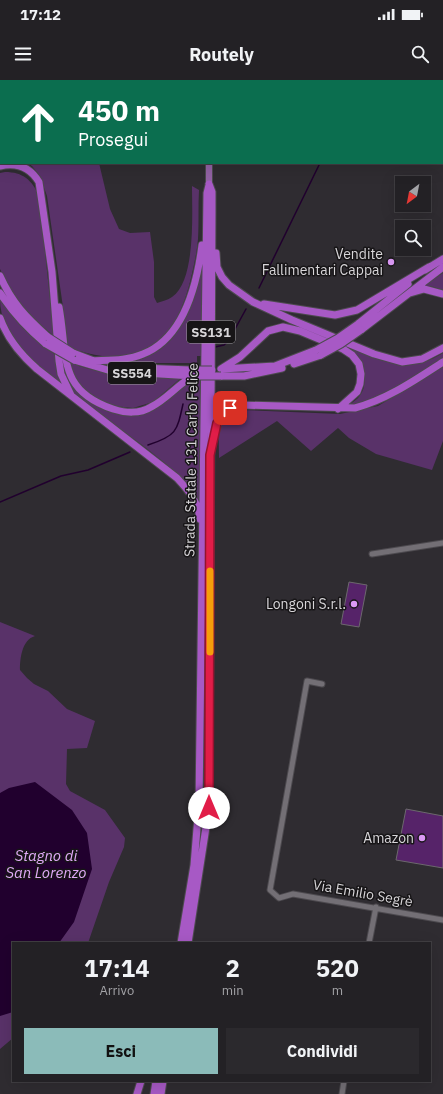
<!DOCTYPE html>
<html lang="it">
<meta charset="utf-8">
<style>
:root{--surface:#232125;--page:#2b292d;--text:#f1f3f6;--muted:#a3a3a7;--line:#403e42;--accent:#8bbbb9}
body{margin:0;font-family:"IBM Plex Sans",sans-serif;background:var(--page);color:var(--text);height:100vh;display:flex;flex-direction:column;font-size:15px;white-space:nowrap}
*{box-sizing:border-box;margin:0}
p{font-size:13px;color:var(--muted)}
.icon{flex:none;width:22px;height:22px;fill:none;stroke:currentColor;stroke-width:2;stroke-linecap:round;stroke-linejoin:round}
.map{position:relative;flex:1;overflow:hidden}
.side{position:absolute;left:12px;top:862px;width:419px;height:140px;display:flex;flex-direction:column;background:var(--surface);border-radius:0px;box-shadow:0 4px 16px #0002,0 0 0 1px var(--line)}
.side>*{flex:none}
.banner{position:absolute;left:0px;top:0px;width:443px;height:84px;box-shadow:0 4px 16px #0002,0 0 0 1px var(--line);background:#0b6e4f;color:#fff;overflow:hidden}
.needle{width:26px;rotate:212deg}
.controls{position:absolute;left:395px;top:96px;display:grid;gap:8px}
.controls a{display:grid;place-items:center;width:36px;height:36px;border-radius:0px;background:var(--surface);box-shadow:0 4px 16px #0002,0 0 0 1px var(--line);font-size:20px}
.pin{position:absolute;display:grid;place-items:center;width:34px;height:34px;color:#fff;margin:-17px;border-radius:8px;box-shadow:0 2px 6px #0006}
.me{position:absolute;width:44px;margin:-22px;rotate:0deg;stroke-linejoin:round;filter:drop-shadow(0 0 3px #0008)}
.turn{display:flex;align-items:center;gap:14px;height:84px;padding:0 12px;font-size:18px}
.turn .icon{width:52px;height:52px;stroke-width:2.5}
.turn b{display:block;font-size:28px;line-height:34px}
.eta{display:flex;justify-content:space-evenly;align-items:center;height:68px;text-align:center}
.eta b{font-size:24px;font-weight:800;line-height:28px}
.cta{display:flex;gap:8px;margin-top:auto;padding:8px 12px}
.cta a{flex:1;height:46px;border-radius:0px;background:var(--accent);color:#111;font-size:16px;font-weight:800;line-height:46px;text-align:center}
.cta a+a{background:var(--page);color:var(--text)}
.status{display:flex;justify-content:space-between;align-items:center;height:28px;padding:0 20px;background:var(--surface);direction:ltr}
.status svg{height:11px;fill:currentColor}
header{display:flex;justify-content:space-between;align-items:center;height:52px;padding:0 12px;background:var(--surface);font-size:18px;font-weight:800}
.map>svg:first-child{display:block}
.green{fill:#593269}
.water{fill:#21002e}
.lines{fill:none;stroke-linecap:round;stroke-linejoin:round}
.stream{stroke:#21002e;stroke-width:1.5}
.building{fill:#562369;stroke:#6c686d}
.minor-casing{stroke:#4d4a4f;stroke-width:7}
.major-casing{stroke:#4d4a4f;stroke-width:8}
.highway-casing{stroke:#4d4a4f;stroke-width:9}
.minor{stroke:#736f75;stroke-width:5}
.major{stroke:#9262a5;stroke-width:6}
.highway{stroke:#a759c5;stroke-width:7}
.highway-bridge-casing{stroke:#4d4a4f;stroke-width:9;stroke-linecap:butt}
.highway-bridge{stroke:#a759c5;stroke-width:7}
.route-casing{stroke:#92132f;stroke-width:10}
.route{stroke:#e11d48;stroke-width:7}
.slow{stroke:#f59e0b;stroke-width:7}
.poi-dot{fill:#db99f5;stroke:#171517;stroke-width:1.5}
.labels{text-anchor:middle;stroke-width:3;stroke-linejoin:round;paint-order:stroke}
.shield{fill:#171517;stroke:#9e9c9f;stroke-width:1}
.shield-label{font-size:13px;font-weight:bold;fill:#d8d6d9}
.poi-label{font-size:14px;fill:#d8d6d9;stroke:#171517;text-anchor:end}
.street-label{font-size:14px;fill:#d8d6d9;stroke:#171517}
.water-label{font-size:15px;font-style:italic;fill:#e1a9f8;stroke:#171517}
</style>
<div class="status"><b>17:12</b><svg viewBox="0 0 49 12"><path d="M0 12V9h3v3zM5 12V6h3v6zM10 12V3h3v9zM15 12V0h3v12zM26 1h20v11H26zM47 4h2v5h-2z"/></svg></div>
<header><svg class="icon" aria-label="menu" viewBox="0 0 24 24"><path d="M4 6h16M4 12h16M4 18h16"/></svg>Routely<svg class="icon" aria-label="search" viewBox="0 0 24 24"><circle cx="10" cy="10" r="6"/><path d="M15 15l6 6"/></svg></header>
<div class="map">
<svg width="443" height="1014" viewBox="0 0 443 1014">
<rect width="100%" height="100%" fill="#2f2c31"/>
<path class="green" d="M27,83h72l11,46 9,20 11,4 20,-1 4,30v35l3,6c5,-2 11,-3 15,-6 24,-16 20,-84 20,-111l7,4c-1,16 0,32 -1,49 -1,13 -4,26 -7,39 -15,62 -45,93 -111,73l-1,15c38,11 63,11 102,12l-28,24 -20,6 -19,-2 -14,-5 -11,-7 -14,-12 -4,-10 -6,-51 -18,-125 -7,-20 -8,-10z
M5,92c18,0 27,8 34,24l15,140 -23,-19 -18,-21 -13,-27v-96z
M200,185h2v91h-5v7h-66v-1c51,-12 59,-53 69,-97z
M443,193v18l-9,-4 -11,-1z
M0,219c15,23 33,41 56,56l6,30c-27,-22 -62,-48 -62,-86z
M346,266c35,15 62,29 97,7v6c-31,19 -59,41 -95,47 3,-3 7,-5 10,-8 16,-19 -2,-36 -14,-51z
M64,283c3,19 11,28 26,39 21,15 51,18 72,2 11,-10 22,-25 38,-24v124c-17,-34 -69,-66 -99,-89 -9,-7 -21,-13 -27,-21 -6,-9 -12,-20 -10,-31z
M443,287v74l-11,29 -56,-16 -27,-16 -11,-10 -27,23 -34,-30 -58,37c0,-22 -4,-40 22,-48l99,4 38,-8z
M0,542l35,14c-13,4 -15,22 -15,34l7,8 7,6 14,7 19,18 28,12 -8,27 -20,1 -1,35 4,7 35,19 20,28 -1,9 -15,35 -21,61h-75v95l-13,11z"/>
<path class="water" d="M35,702l37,28 15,23 5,36 -18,53 -15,21h-46v69l-13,4v-223l9,-5z"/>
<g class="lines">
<path class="stream" d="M259,208l61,-125
M215,267l9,-2 5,-5 17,-31
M148,365c28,-9 29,-13 35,-41
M0,422l61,-26 27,-6 42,-18"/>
</g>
<path class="building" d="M349,502l18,3 -8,42 -18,-3z
M406,729l37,7v52l-47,-8z"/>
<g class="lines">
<defs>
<path id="minor" d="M102,0v1
M348,0l3,1
M380,0l8,1
M399,1l5,-1
M442,15h1
M372,474l71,-11
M322,604l-15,-3 -37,209 9,8 14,-4 150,26
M369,863l7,-36
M342,1014l2,-13"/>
<path id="major" d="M211,1v-1
M209,104v-21"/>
<path id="highway" d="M0,86c17,-4 30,1 39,16l13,90 7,89 2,13 10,21
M216,173l1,14 5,10 7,8 24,17 39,18 82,34 28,8 20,-3 21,-11
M425,190l18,-11
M0,196c12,27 26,41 48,61
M0,213c13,20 28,36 46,51
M410,213l14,-4 19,5
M264,224l71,11 22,-5 72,-43
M59,227c9,49 -2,83 54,102 12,4 27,5 38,-2 16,-8 26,-22 42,-31
M0,238c7,20 21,37 37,51l140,109c12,13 21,23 23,41
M358,244l50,-40
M361,250l82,-63
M73,273l21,8
M74,280l37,11 82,5
M91,281c17,-1 36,0 52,-7 41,-16 54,-70 59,-109
M294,284l27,-9
M116,287l74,3
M221,289l19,-12 28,-26 15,-4 17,4 43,18 9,6 7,9 2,10 -1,10 -3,8 -19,17
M222,289l53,-3 41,-16
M221,296h23l38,-8
M214,359c4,-19 7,-28 27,-34l114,3c33,-9 60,-28 88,-46
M181,863l13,-78 5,-61 8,-611 2,-8
M188,863l21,-135 3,-598v-18l-3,-8
M137,1014l4,-13
M154,1014l2,-13
M161,1014l2,-13"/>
</defs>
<use href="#minor" class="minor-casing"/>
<use href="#major" class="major-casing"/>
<use href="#highway" class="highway-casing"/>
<use href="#minor" class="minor"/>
<use href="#major" class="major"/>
<use href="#highway" class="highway"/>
<defs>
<path id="highway-bridge" d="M48,257l25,16
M46,264l28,16
M316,270l22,-12 20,-14
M321,275l20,-11 20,-14
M190,290h22
M193,296h28"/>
</defs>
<use href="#highway-bridge" class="highway-bridge-casing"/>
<use href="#highway-bridge" class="highway-bridge"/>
</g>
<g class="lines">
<defs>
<path id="route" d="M209,728l1,-353 7,-32 13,-15"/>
</defs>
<use href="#route" class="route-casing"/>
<use href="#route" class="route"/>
<path class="slow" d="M210,572v-81"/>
</g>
<g class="poi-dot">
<circle cx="391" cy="182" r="4"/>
<circle cx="354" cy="524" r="4"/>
<circle cx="422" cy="758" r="4"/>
</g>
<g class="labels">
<g class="shield">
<rect x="187" y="241" width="48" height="22" rx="3"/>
<rect x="108" y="282" width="48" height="22" rx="3"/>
</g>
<g class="shield-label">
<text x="211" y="257">SS131</text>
<text x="132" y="298">SS554</text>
</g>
<g class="poi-label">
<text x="383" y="179">Vendite<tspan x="383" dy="16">Fallimentari Cappai</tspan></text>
<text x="346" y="529">Longoni S.r.l.</text>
<text x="414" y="763">Amazon</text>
</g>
<g class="street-label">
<text transform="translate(191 380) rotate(-89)" y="5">Strada Statale 131 Carlo Felice</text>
<text transform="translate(363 813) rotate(10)" y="5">Via Emilio Segrè</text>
</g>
<g class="water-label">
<text x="46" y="781">Stagno di<tspan x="46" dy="17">San Lorenzo</tspan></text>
</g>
</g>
</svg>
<div class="controls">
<a><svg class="needle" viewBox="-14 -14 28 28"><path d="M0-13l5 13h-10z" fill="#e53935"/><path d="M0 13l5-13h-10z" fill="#a3a3a7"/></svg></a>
<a><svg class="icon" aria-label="search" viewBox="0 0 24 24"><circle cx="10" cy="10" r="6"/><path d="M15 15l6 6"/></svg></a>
</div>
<div class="pin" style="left:230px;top:328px;background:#d93025"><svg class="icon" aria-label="arrive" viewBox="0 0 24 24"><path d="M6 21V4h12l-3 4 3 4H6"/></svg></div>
<svg class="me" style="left:209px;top:728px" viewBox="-20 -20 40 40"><circle r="19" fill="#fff"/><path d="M0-13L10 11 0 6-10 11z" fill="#e11d48"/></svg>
<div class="banner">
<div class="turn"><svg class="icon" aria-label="ahead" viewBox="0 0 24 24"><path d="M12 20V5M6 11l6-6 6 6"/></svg><div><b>450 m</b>Prosegui</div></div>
</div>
<section class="side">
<div class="eta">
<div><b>17:14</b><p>Arrivo</p></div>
<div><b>2</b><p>min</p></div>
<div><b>520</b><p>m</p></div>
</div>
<div class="cta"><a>Esci</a><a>Condividi</a></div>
</section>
</div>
